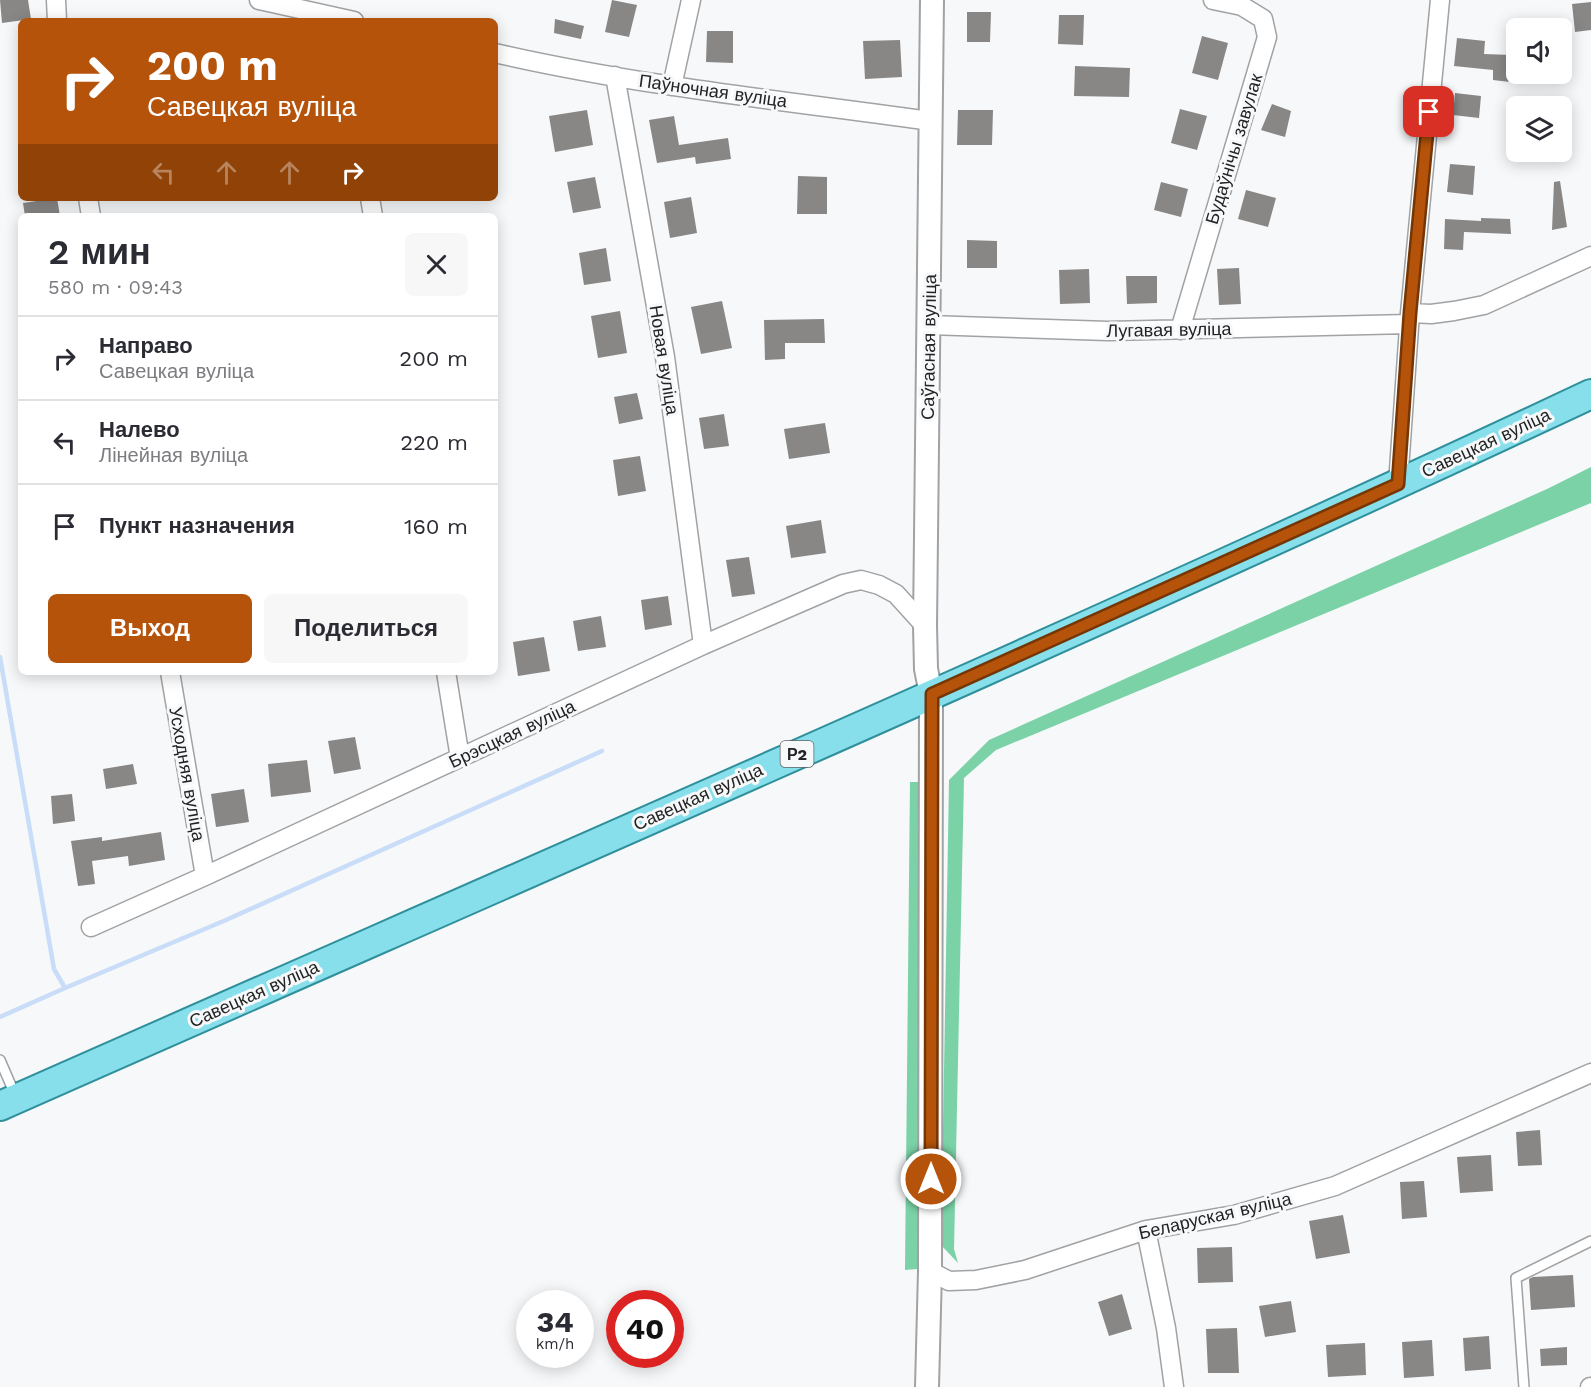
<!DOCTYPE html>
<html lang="ru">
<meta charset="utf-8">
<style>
:root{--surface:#fff;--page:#f7f7f7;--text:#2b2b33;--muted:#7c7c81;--line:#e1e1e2;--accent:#b45309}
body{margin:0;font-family:"Work Sans",sans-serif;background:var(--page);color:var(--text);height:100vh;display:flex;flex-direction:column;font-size:22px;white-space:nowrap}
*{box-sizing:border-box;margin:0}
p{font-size:20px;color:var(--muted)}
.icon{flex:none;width:33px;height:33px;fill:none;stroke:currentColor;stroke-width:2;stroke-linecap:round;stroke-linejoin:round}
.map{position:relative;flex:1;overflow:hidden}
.drawer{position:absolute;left:18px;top:213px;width:480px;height:462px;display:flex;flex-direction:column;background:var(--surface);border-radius:9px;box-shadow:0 3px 15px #0003}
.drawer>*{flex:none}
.top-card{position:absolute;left:18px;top:18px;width:480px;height:183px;border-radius:9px;box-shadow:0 3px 15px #0003;background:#b45309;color:#fff;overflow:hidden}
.controls{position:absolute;left:1506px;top:18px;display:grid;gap:12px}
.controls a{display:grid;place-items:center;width:66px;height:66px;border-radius:9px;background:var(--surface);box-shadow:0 3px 15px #0003;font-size:30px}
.speed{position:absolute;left:516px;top:1290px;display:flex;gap:12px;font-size:30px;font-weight:700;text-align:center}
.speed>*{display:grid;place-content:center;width:78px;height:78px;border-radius:50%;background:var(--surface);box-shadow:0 3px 15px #0003;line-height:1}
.speed small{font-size:15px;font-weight:400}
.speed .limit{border:9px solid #d22;background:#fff;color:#111}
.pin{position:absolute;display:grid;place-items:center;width:51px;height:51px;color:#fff;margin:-26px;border-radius:12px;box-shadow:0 3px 9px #0006}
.me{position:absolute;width:66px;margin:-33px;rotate:0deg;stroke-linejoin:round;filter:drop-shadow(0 0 4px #0008)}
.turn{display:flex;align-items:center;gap:21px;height:126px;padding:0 30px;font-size:27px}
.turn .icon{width:78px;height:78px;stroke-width:2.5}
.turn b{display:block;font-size:42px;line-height:51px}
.lanes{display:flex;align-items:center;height:57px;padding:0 30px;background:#0003;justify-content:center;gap:30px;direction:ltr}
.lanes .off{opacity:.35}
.round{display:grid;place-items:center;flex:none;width:63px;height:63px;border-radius:9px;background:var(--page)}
.summary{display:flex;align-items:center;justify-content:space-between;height:102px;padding:0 30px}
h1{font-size:36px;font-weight:600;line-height:45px}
.button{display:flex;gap:12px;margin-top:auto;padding:12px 30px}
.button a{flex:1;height:69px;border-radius:9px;background:var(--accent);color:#fff;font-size:24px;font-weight:600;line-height:69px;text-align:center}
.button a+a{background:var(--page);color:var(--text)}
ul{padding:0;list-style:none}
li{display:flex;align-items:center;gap:18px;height:84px;padding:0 30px;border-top:2px solid var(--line)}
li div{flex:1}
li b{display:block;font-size:22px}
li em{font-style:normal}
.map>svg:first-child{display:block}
.forest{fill:#7ad2a6}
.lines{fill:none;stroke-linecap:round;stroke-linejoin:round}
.stream{stroke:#c9ddf8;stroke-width:4.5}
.building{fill:#898785}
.service-casing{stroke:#a0a2a4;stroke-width:12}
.minor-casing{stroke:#a0a2a4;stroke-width:21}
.tertiary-casing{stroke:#a0a2a4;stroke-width:26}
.primary-casing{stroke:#2f8f9b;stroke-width:32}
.service{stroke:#fff;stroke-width:9}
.minor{stroke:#fff;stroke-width:18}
.tertiary{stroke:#fff;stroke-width:22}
.primary{stroke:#86dfea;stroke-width:28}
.route-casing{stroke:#753606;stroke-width:15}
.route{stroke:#b45309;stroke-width:10}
.labels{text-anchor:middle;stroke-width:6;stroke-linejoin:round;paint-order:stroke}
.shield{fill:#f6f8fa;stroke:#626364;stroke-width:1.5}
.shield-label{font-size:16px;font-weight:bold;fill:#222323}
.street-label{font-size:18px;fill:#222323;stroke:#f6f8fa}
</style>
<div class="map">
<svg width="1591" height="1387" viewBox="0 0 1591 1387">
<rect width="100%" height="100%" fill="#f6f8fa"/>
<path class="forest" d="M1591,467v36l-595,247 -32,28 -10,471 4,14 -17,-18 8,-465 40,-40 558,-251z
M910,782h10l3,442 -6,45 -12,1z"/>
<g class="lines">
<path class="stream" d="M0,657l54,312 11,19 161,-68 376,-169
M0,1017l65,-29"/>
</g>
<path class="building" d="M0,0h28l3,19 -29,4z
M612,0l25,5 -8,32 -24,-5z
M1591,2v28l-16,2 -3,-28z
M967,12h24l-1,30h-23z
M1059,15h25l-1,30 -25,-1z
M555,19l29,7 -3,13 -27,-6z
M707,31h26v32l-27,-1z
M1202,36l26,7 -10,37 -26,-7z
M1457,38l28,3 -1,13 27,1 -1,27 -17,-2v-10l-39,-4z
M900,40l2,37 -37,2 -2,-38z
M1075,66l55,2 -1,29 -55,-1z
M1455,93l26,3 -2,22 -26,-3z
M1272,104l19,7 -6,26 -24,-7z
M1180,109l27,7 -10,34 -26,-7z
M587,110l6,35 -38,7 -6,-36z
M958,110h35l-1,35h-35z
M674,116l5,29 49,-7 3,21 -35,5 -1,-7 -38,6 -8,-43z
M1450,164l25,2 -2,29 -26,-3z
M798,176l29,1v37h-30z
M595,177l6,31 -28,5 -6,-31z
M1560,181l7,46 -15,3 2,-48z
M1161,182l27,7 -7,28 -27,-7z
M1246,190l30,8 -8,29 -30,-8z
M691,197l6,36 -27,5 -6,-36z
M57,198l3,18h-35l-2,-13z
M1481,218l29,1 1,15 -47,-2 -1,18 -19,-1 1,-30 36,2z
M967,240l30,1v27h-30z
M606,248l5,33 -27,4 -5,-32z
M1239,268l2,36 -22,1 -2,-36z
M1089,269l1,34 -30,1 -1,-34z
M1126,276h31v27l-30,1z
M722,301l10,47 -31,6 -10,-47z
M620,311l7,42 -29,5 -7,-42z
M824,319l1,24h-40v16l-20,1 -1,-40z
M637,393l6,26 -24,5 -5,-27z
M724,414l5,32 -25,3 -5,-31z
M825,423l5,30 -41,6 -5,-30z
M640,456l6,35 -28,5 -5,-36z
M821,520l5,33 -35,5 -5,-32z
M749,557l6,37 -23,3 -6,-37z
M668,596l4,29 -27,5 -4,-30z
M601,616l5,31 -28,4 -5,-30z
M544,637l6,34 -32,5 -5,-34z
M355,737l6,32 -27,5 -6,-33z
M307,760l4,32 -40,5 -3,-33z
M133,764l4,20 -31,5 -3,-20z
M244,789l5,33 -33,5 -5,-33z
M72,794l3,27 -22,3 -2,-28z
M161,832l4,28 -36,6 -1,-10 -36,5 3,23 -17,2 -7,-45 31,-4v4z
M1540,1130l2,35 -24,1 -2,-34z
M1491,1155l2,36 -33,2 -3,-36z
M1424,1181l3,36 -25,2 -2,-37z
M1343,1215l7,38 -34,6 -7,-38z
M1232,1247l1,35 -35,1 -1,-35z
M1573,1275l2,32 -44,3 -2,-31 4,-2z
M1122,1294l10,35 -23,7 -11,-34z
M1291,1301l5,31 -31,5 -6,-31z
M1237,1328l2,45h-31l-2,-44z
M1489,1336l2,33 -26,2 -2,-33z
M1432,1340l2,36 -30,2 -2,-36z
M1365,1343l1,32 -38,2 -2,-32z
M1567,1347v18l-26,1 -1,-17z"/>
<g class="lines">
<defs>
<path id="service" d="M0,1060l16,37
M1524,1387l-8,-109 75,-37"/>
<path id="minor" d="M56,0l1,21
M259,0l95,21
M495,53c144,33 291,48 436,68
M615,76l50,281 38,288
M672,86l19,-86
M88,198l3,18
M370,198l3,18
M1410,313l21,1 23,-3 30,-6 107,-49
M929,325l179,6 301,-7
M1180,330l87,-293 -4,-18 -21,-13 -29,-6
M1398,484l12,-171 30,-313
M170,672l35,204
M446,672l14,86
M91,927l114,-51 498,-231 140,-61 18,-4 18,5 17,9 29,32
M1146,1230l20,98 8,59
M930,1271l19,10 27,-1 49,-10 121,-40 88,-15 101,-29 256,-113
M1590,1387h1"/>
<path id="tertiary" d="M927,1387l3,-116 1,-577 -5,-25 -1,-43 7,-626"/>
<path id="primary" d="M0,1106c531,-235 1065,-465 1591,-712"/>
</defs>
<use href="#service" class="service-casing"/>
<use href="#minor" class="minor-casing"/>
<use href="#tertiary" class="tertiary-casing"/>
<use href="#primary" class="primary-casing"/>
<use href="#service" class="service"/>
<use href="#minor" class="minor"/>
<use href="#tertiary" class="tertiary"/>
<use href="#primary" class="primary"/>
</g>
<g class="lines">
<defs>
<path id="route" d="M931,1179l1,-485 466,-210 12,-171 19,-201"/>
</defs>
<use href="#route" class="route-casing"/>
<use href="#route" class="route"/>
</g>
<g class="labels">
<rect class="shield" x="780.5" y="741" width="33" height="26" rx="4.5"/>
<g class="shield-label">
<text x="797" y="760">Р2</text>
</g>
<g class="street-label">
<text transform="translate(713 91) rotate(8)" y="6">Паўночная вуліца</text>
<text transform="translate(1234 149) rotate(-73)" y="6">Будаўнічы завулак</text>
<text transform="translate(1169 330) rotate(-1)" y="6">Лугавая вуліца</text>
<text transform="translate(929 347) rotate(-89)" y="6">Саўгасная вуліца</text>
<text transform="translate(664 360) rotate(81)" y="6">Новая вуліца</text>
<text transform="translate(1486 443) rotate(-25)" y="6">Савецкая вуліца</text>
<text transform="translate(512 734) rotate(-25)" y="6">Брэсцкая вуліца</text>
<text transform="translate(187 774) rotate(80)" y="6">Усходняя вуліца</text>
<text transform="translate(698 797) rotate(-24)" y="6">Савецкая вуліца</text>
<text transform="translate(254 994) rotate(-24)" y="6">Савецкая вуліца</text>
<text transform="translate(1215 1216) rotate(-13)" y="6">Беларуская вуліца</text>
</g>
</g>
</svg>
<div class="controls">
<a><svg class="icon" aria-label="sound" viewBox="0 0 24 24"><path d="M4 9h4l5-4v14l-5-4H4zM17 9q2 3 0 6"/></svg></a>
<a><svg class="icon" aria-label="layers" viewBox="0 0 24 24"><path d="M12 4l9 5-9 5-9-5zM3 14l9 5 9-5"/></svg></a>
</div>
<div class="speed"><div>34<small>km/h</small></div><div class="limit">40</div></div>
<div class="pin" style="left:1429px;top:112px;background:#d93025"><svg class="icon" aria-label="arrive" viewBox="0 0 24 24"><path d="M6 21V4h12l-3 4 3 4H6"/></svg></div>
<svg class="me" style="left:931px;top:1179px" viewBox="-20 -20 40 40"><circle r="17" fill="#b45309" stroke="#fff" stroke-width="3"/><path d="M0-11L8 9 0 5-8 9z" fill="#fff"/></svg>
<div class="top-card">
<div class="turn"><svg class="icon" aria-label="right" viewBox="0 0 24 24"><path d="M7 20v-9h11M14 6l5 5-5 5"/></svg><div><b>200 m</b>Савецкая вуліца</div></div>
<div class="lanes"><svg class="icon off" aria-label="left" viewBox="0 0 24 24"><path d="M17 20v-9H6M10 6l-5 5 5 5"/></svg><svg class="icon off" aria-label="ahead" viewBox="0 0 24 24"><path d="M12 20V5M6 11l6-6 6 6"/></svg><svg class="icon off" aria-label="ahead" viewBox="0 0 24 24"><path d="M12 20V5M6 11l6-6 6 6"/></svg><svg class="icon" aria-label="right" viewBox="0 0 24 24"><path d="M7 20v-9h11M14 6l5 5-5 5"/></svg></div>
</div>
<section class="drawer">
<div class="summary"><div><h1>2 мин</h1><p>580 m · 09:43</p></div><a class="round"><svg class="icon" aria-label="close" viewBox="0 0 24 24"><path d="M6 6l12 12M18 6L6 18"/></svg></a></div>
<ul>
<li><svg class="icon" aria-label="right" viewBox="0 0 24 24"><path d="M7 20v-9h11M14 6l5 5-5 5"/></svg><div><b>Направо</b><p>Савецкая вуліца</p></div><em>200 m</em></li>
<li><svg class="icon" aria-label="left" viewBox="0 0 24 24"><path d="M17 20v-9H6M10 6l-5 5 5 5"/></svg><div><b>Налево</b><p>Лінейная вуліца</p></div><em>220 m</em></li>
<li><svg class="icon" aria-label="arrive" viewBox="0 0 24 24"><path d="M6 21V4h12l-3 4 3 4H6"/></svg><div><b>Пункт назначения</b></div><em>160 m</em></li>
</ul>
<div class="button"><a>Выход</a><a>Поделиться</a></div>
</section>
</div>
